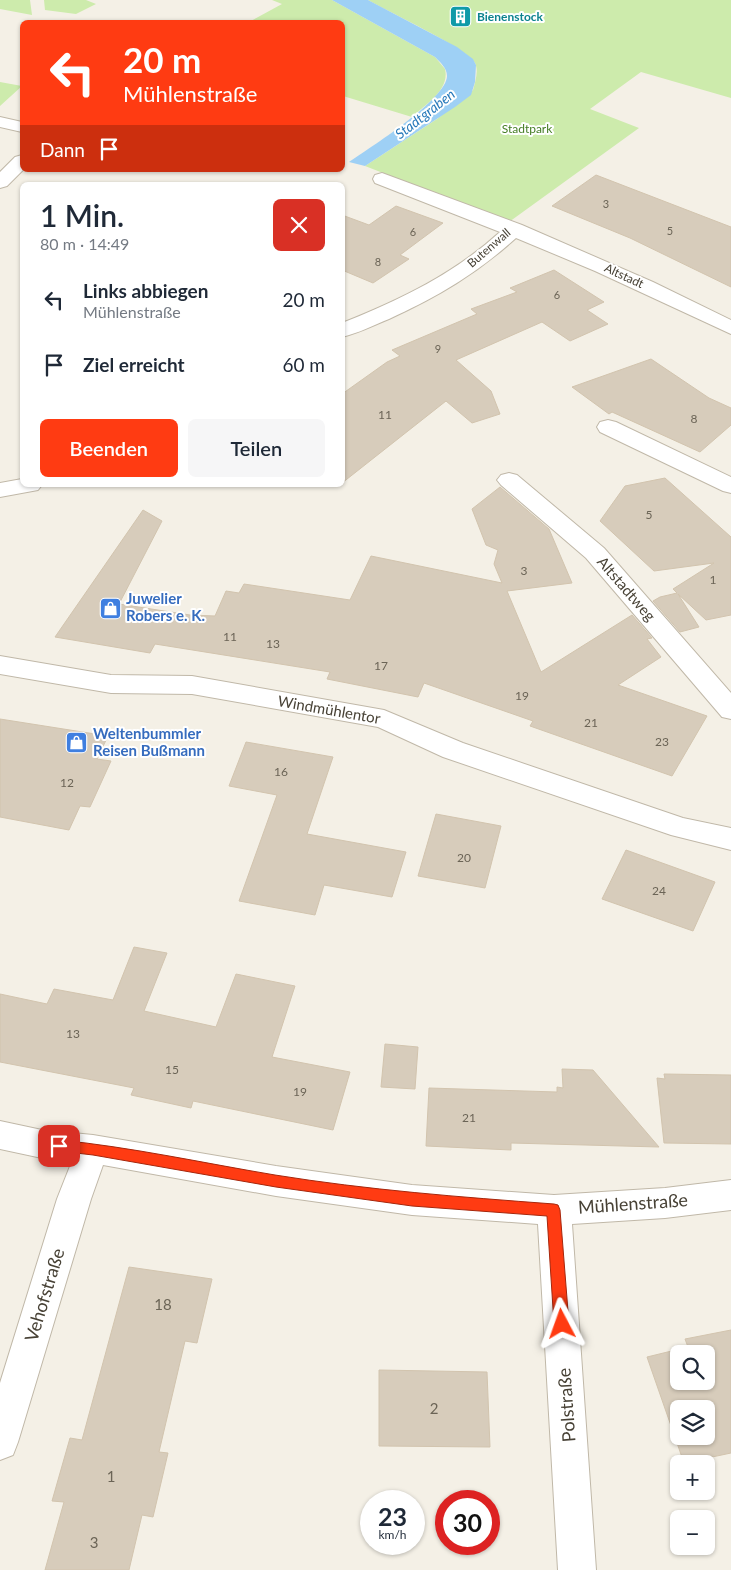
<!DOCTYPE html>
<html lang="de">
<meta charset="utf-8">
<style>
:root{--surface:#fff;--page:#f6f6f7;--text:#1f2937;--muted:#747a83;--accent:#ff3b12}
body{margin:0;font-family:Lato,sans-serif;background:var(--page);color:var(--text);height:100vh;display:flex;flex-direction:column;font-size:19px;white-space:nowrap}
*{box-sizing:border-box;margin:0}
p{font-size:16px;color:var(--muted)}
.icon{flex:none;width:28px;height:28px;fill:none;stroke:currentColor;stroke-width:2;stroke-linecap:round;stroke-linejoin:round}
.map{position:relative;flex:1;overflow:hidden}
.details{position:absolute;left:20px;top:182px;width:325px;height:305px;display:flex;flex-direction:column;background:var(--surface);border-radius:8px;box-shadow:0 1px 4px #0004}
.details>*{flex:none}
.guide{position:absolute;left:20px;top:20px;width:325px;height:152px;border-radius:8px;box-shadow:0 1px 4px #0004;background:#ff3b12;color:#fff;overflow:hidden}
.controls{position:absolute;left:670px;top:1345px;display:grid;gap:10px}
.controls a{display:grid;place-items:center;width:45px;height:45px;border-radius:8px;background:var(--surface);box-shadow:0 1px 4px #0004;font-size:25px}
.speed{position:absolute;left:360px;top:1490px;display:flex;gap:10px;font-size:25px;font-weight:700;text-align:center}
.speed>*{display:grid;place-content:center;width:65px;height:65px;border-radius:50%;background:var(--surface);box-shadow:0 1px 4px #0004;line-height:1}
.speed small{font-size:12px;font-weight:400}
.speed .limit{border:8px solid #d22;background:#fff;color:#111}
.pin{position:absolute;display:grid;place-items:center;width:42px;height:42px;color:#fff;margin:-21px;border-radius:10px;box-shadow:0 2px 8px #0006}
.me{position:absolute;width:55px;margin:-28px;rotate:356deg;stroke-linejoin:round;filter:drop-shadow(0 0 4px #0008)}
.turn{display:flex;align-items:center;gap:18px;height:105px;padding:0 20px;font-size:22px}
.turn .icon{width:65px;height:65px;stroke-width:2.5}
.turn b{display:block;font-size:35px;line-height:42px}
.then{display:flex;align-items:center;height:48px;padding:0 20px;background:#0003;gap:10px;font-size:19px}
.round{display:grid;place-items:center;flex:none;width:52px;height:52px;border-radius:8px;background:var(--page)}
.overview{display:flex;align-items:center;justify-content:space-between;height:85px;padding:0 20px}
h1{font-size:30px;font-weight:600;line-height:38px}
.button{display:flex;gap:10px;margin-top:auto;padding:10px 20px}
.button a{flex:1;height:58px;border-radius:8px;background:var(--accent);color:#fff;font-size:20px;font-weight:600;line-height:58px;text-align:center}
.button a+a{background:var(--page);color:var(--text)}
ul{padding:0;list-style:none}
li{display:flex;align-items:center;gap:15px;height:65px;padding:0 20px}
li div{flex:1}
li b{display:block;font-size:19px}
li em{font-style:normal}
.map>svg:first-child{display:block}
.green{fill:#cdebac}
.water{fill:#9ed0f5}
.building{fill:#d7ccbb;stroke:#d2c4ae;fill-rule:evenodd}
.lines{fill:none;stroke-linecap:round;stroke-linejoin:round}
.street-casing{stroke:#c0b8a8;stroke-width:2}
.street{fill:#fff;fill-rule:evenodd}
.route{fill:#ff3b12;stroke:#a6260c}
.labels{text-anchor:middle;stroke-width:4;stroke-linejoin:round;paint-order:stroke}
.far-number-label{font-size:11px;fill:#6b6456}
.far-culture-label{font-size:12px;font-weight:bold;fill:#0d838f;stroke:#fff;text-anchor:start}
.far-park-label{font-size:12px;fill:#447d24;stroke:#fff}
.far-street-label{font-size:12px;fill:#474135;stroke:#fff}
.number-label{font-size:12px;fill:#6b6456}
.far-water-label{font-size:14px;font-style:italic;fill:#2779ba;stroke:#fff}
.street-label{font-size:15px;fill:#474135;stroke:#fff}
.shop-label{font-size:15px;font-weight:bold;fill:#366cbe;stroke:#fff;text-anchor:start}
.near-number-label{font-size:15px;fill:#6b6456}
.near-street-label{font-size:18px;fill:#474135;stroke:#fff}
</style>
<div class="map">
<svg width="731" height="1570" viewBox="0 0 731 1570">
<rect width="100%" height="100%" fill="#f4f0e6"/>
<path class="green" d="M0,0h30l2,15 -32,-6z
M44,0h42l10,4 -20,10 -31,-4z
M272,0h60l103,57 10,12c5,21 -19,35 -33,48l-69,-21 -1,-74h-93l33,-18z
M368,0h363v98l-90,-26 -51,37 49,19 -130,94 -144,-56 72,-47 36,-29c2,-8 6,-19 2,-27 -5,-13 -90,-53 -107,-63z
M0,82l22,4 -22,20z"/>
<path class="water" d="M332,0h36l89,47 16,12 3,6 -1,17 -4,13 -16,12 -90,59 -16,-4c19,-13 98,-63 98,-86 0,-8 -7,-14 -12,-19z"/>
<path class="building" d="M596,175l135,52v60l-101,-49 -78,-32z
M396,206l47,17 -43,32 9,4 -36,24 -31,-13v-55l27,10z
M554,270l50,32 -17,8 21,14 -38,17 -28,-19 -86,38 35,31 9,23 -28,9 -26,-22 -104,82v-89l45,-32 13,-6 -8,-6 85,-36 -6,-5 46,-17 -7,-4z
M651,359l58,39 22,10v17l-31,27 -88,-40 -3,2 -37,-27z
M665,478l66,59v78l-25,5 -28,-26 21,33 -19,5 -27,-31 7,-4 17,-4 -4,-4 41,-26 -60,8 -54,-50 25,-35z
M500,487l49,42 23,54 -65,8 34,81 91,-57 20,23 -5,1 14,18 -43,28 89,31 -35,60 -142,-50 3,-5 -109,-38 -6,14 -91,-18 3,-7 -175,-28 -5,9 -95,-16 88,-127 19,11 -43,83 71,11 25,1 11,-25 13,2 5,-9 106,16 21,-44 131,27 -8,-19 4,-14 -12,-5 -14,-36z
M0,719l108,17 -11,23 14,2 -21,46 -10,-1 -11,24 -69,-13z
M246,742l87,15 -26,77 99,18 -14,45 -68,-12 -9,30 -76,-14 38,-106 -48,-9z
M436,814l65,12 -16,62 -67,-12z
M626,850l89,32 -22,49 -91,-32z
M134,947l33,6 -23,58 72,16 20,-53 59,12 -23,71 78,15 -17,58 -140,-29 -2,7 -60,-13 3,-7 -134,-26v-68l47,10 7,-15 59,11z
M385,1044l33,3 -3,42 -34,-2z
M562,1069l31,1 66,77 -148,-4v7l-85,-4 3,-58 128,4v-5l6,1z
M664,1074l67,1v69l-67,-1 -7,-65 8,1z
M129,1267l83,12 -15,64 -12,-2 -26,111 9,1 -15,64 -11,-2 -13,55h-84l19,-68 -12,-1 18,-63 12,2z
M731,1330v123l-47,10 -37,-106 41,-10 -3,-8zM679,1354h27v27h-27zM679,1409h27v27h-27z
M379,1370l108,2 3,75 -111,-1z"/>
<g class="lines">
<defs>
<path id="street" d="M0,117l22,5v10l-22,-5z
M22,155l1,15 -16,16 -7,2v-16l15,-15z
M382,173l140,52 131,57 78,38v14l-136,-63 -79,-33c-40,36 -77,58 -127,81 -15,6 -30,14 -47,18v-14c58,-23 112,-49 158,-91l-125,-49 -2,-4 2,-4z
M608,420l8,2 115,55v16l-8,-2 -123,-59 -3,-5 3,-5z
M509,473l8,2 87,73 127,145v26l-9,-2 -136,-159 -85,-73 -4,-5 4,-5z
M22,479v6h20l-4,5 -38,7v-14z
M0,656l111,19 81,1 192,34 79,33 220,75 48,10v22l-60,-15 -228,-78 -65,-30 -186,-33 -81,-1 -111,-19z
M0,1121l42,9 51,5 183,31 136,19 142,10 111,-7 66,-8v30l-66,8 -93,6 24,346h-38l-20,-346 -126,-9 -136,-19 -173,-31 -12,34 -73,243 -5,13 -13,5v-77l57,-184 15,-38 -30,-3 -42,-9z"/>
</defs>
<use href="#street" class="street-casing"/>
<use href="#street" class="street"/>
</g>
<path class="route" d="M59,1140c72,7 144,23 216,35 93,15 185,22 279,29l4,1 2,5 9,114 -2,5 -5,2 -5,-2 -3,-5 -7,-108 -135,-10 -136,-19 -183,-32 -34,-4 -5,-1 -2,-4 2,-5z"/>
<defs>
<symbol id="building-square" viewBox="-11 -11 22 22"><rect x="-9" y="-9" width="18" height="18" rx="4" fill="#0f9aa8" stroke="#fff"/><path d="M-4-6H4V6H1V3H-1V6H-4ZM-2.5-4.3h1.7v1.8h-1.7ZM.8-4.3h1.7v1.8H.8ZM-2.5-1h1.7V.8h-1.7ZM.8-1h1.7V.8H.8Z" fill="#fff"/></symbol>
<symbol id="shop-square" viewBox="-11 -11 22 22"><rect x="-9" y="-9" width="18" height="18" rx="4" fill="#3f7fe0" stroke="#fff"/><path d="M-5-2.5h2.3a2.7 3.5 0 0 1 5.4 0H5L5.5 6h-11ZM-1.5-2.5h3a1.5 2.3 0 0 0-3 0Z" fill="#fff"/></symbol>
</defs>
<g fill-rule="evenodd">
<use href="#building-square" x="448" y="4" width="25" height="25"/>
<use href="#shop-square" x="98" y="596" width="25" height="25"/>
<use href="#shop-square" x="64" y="730" width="25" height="25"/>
</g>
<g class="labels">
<g class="far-number-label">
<text x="606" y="208">3</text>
<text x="670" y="235">5</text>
<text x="413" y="236">6</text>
<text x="378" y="266">8</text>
<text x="557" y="299">6</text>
<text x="438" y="353">9</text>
</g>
<g class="far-culture-label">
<text x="477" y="21">Bienenstock</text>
</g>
<g class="far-park-label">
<text x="527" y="133">Stadtpark</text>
</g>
<g class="far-street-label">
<text transform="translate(489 248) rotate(-41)" y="4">Butenwall</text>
<text transform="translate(624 276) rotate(25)" y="4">Altstadt</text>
</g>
<g class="number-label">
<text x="385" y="419">11</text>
<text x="694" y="423">8</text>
<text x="649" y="519">5</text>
<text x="524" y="575">3</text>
<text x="713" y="584">1</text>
<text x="230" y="641">11</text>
<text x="273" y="648">13</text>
<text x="381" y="670">17</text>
<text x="522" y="700">19</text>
<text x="591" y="727">21</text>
<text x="662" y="746">23</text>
<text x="281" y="776">16</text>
<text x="67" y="787">12</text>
<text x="464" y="862">20</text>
<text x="659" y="895">24</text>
<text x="73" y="1038">13</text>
<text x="172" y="1074">15</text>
<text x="300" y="1096">19</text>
<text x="469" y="1122">21</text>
</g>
<g class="far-water-label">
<text transform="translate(425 114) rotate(-38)" y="5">Stadtgraben</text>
</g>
<g class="street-label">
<text transform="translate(626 589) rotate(49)" y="5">Altstadtweg</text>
<text transform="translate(329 710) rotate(10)" y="5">Windmühlentor</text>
</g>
<g class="shop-label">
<text x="126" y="604">Juwelier<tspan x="126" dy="17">Robers e. K.</tspan></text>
<text x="93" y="739">Weltenbummler<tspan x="93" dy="17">Reisen Bußmann</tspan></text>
</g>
<g class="near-number-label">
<text x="163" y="1310">18</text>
<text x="434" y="1414">2</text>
<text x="111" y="1482">1</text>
<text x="94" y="1548">3</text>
</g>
<g class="near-street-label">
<text transform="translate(633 1204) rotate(-4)" y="6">Mühlenstraße</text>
<text transform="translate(45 1295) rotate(-73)" y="6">Vehofstraße</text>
<text transform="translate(567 1405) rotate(-94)" y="6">Polstraße</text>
</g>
</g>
</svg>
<div class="controls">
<a><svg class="icon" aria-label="search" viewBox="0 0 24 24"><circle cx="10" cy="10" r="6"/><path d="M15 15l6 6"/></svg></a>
<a><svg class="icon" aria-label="layers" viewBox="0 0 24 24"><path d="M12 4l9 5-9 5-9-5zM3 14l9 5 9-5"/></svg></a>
<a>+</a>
<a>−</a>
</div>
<div class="speed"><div>23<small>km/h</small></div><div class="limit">30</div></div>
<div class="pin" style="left:59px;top:1146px;background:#d93025"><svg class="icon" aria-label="arrive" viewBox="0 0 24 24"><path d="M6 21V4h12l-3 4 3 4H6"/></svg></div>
<svg class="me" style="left:562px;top:1324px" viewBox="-20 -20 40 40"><path d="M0-17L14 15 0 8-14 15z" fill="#ff3b12" stroke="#fff" stroke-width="4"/></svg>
<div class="guide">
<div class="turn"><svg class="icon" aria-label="left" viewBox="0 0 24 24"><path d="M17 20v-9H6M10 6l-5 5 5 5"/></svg><div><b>20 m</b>Mühlenstraße</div></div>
<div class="then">Dann<svg class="icon" aria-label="arrive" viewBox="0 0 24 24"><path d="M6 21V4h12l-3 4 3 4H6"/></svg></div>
</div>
<section class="details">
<div class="overview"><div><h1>1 Min.</h1><p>80 m · 14:49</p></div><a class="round" style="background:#d93025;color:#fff"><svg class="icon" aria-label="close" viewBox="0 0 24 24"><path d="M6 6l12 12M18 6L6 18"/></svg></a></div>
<ul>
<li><svg class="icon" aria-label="left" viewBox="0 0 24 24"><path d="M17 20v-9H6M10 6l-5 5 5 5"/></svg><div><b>Links abbiegen</b><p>Mühlenstraße</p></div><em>20 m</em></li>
<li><svg class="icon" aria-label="arrive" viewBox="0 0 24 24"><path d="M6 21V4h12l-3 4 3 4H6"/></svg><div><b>Ziel erreicht</b></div><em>60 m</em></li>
</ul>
<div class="button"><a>Beenden</a><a>Teilen</a></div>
</section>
</div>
